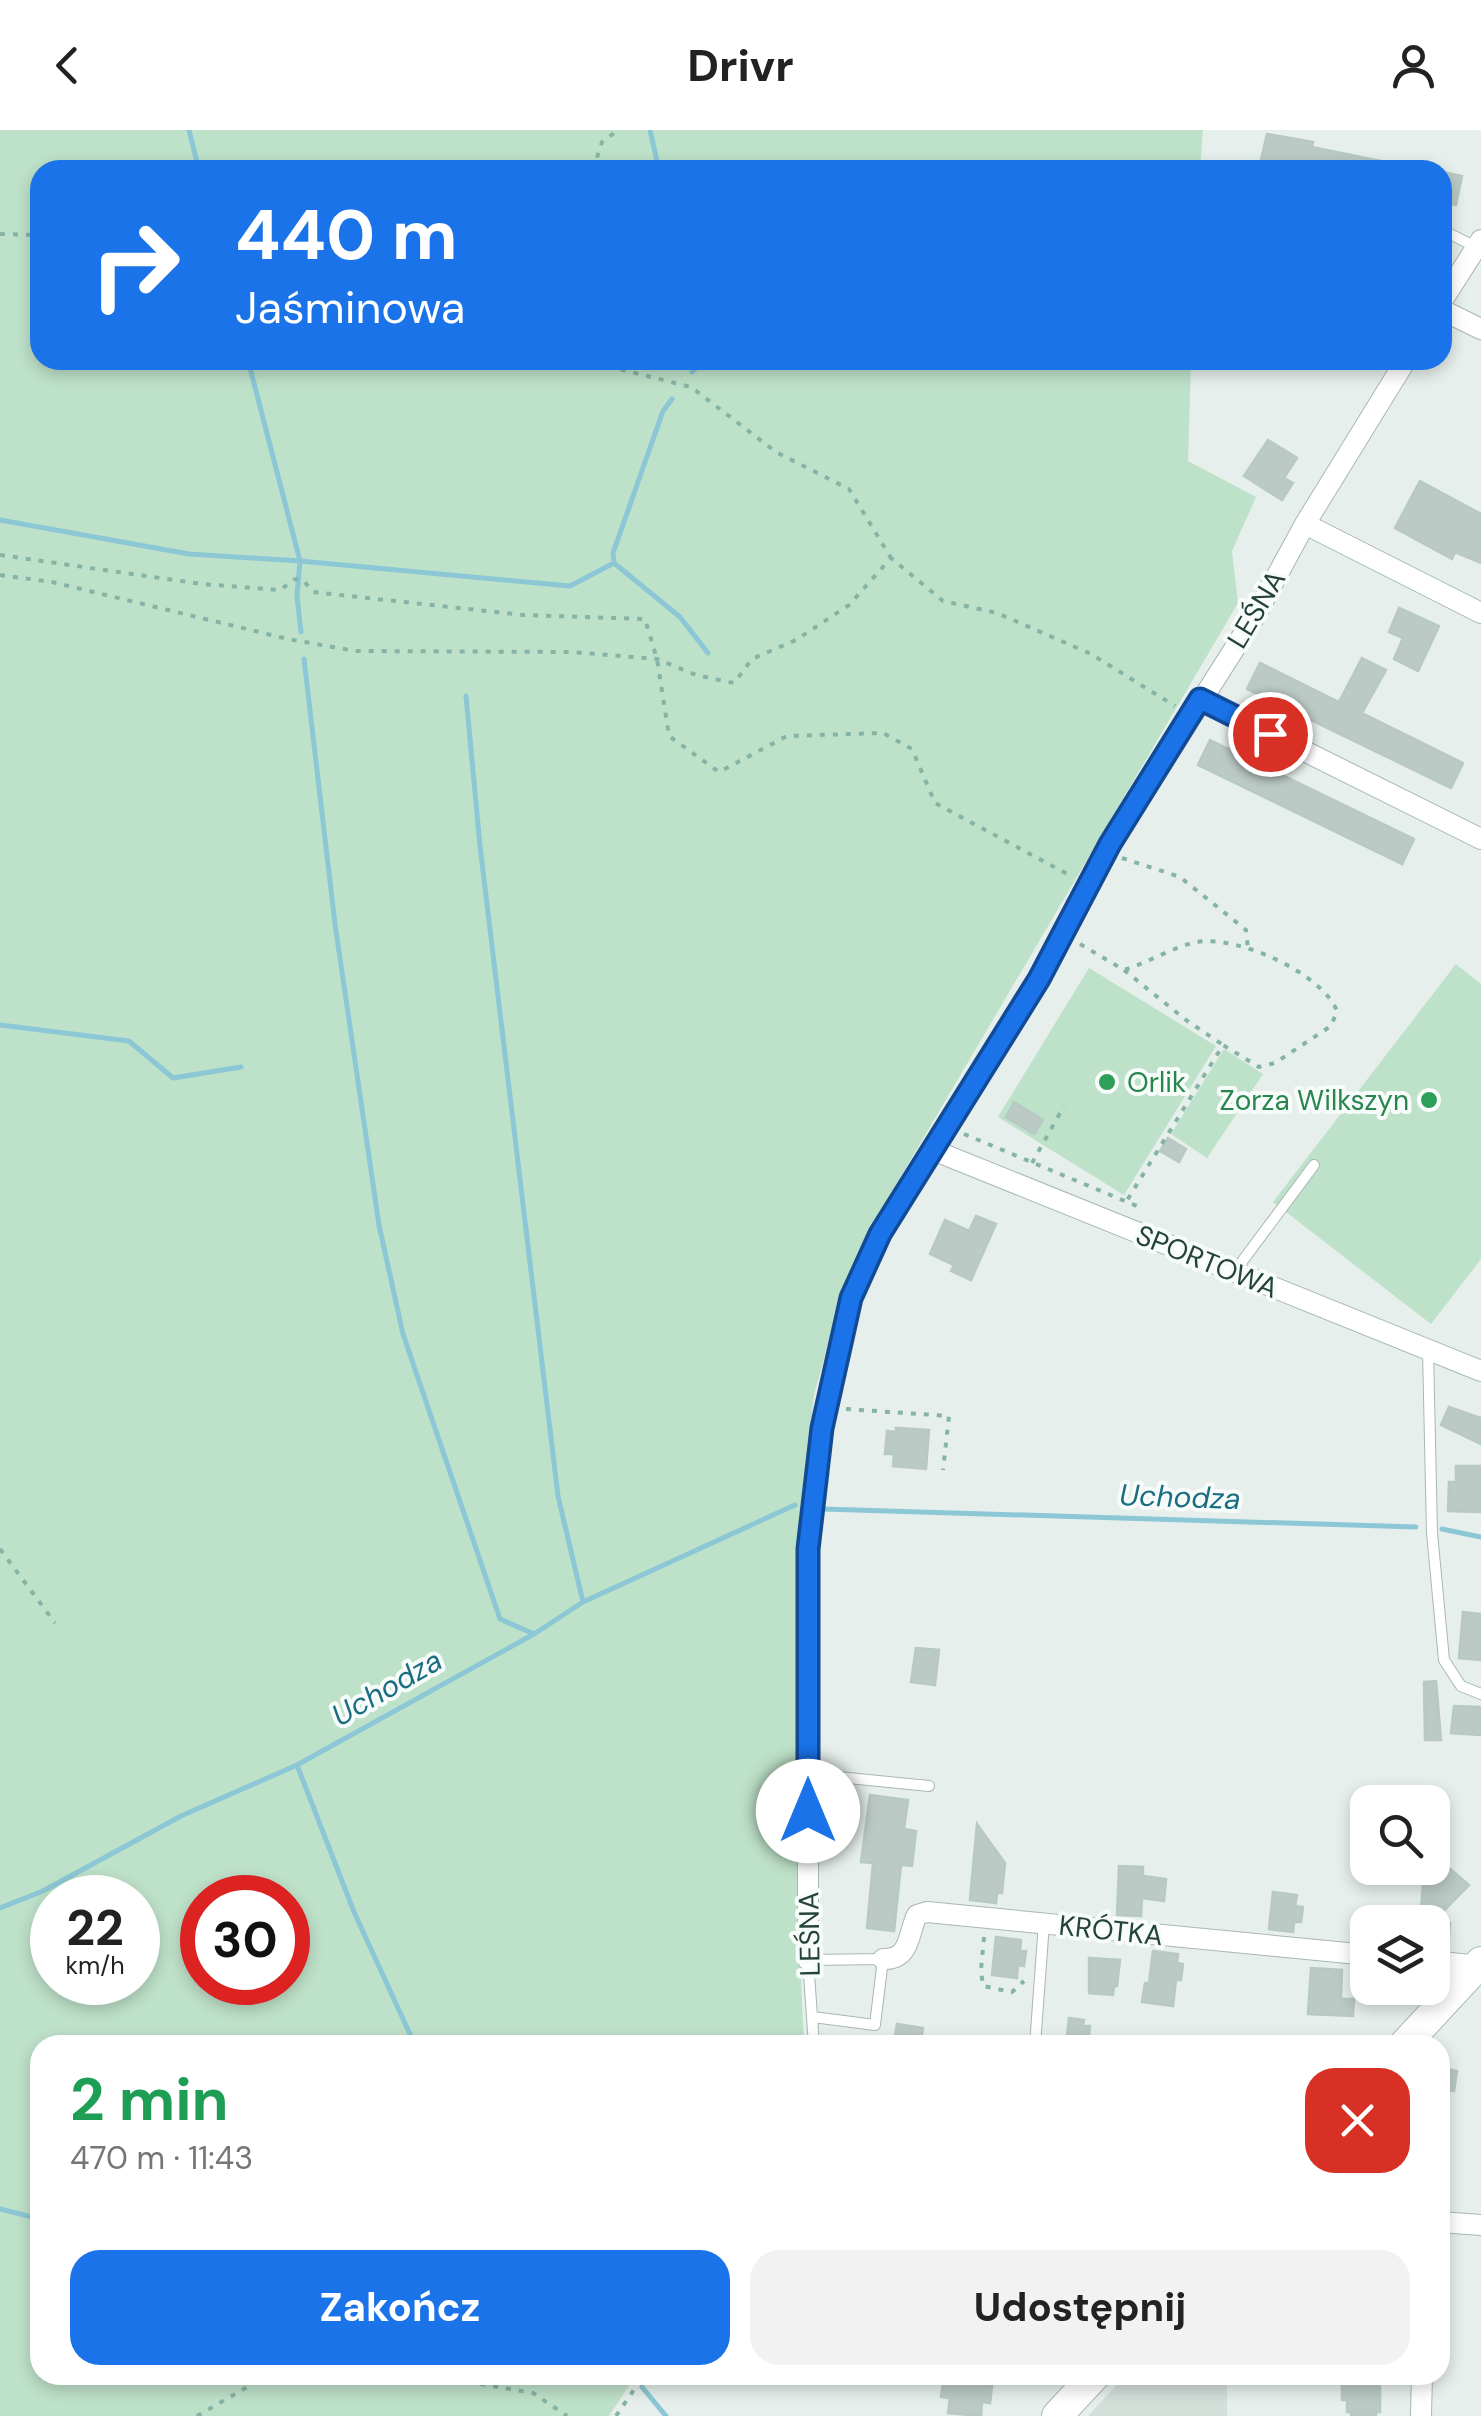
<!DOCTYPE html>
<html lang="pl">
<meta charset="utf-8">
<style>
:root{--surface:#fff;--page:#f2f2f2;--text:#222;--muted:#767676;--accent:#1a73e8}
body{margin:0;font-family:"DM Sans",sans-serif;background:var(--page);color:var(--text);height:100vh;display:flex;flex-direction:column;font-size:38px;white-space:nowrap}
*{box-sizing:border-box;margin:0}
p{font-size:32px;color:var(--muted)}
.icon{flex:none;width:55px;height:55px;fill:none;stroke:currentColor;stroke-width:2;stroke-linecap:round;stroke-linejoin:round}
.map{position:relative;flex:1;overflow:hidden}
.details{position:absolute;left:30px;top:1905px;width:1420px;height:350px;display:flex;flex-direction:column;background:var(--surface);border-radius:30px;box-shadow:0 5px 15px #0003}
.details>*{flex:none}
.guide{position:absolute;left:30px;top:30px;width:1422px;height:210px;border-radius:30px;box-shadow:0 5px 15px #0003;background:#1a73e8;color:#fff;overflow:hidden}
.tools{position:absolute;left:1350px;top:1655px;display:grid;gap:20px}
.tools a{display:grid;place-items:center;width:100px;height:100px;border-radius:20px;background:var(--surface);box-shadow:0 5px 15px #0003;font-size:50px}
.speed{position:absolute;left:30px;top:1745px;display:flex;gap:20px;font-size:50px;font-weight:700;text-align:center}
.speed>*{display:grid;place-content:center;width:130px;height:130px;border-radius:50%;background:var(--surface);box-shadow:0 5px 15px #0003;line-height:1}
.speed small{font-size:25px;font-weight:400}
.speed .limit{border:15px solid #d22;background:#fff;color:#111}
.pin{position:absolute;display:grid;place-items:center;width:85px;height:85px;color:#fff;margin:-42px;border:5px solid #fff;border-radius:50%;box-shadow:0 2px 10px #0007}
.me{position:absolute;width:110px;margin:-55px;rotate:0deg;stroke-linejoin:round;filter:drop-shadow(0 0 8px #0008)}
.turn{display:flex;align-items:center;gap:35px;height:210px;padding:0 40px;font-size:45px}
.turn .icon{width:130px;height:130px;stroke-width:2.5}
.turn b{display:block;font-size:70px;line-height:85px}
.round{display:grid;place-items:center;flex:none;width:105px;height:105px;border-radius:30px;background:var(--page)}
.headline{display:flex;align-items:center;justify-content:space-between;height:170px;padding:0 40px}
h1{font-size:60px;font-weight:700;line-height:75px;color:#1e9e55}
.action{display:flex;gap:20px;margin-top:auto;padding:20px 40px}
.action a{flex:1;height:115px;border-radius:30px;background:var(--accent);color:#fff;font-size:40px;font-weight:700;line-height:115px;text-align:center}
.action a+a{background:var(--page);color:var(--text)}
header{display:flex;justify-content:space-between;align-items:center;height:130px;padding:0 40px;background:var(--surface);font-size:45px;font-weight:700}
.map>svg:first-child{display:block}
.built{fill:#d4dfda}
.green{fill:#bee1c9;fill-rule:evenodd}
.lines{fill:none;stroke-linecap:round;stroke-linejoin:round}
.stream{stroke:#8cc7d5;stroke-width:5}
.building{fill:#bbcac4;stroke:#b8c9c3;stroke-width:2.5}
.lane-casing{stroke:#a8b8b3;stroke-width:12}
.street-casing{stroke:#a8b8b3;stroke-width:22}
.secondary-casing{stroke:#a3bbb4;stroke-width:32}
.path{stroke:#85b4a7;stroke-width:4;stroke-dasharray:5 8;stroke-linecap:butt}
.lane{stroke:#fff;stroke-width:10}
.street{stroke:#fff;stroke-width:20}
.secondary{stroke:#fff;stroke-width:30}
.route-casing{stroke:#114b97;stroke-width:25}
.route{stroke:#1a73e8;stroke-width:18}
.leisure-dot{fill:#2e9e5b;stroke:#f7fbf9;stroke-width:4}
.labels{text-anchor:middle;stroke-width:8;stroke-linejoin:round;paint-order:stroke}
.street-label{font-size:28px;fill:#23423b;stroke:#f7fbf9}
.leisure-label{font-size:28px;fill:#27864d;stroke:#f7fbf9;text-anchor:start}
.water-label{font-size:30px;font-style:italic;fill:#1a6d82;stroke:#f7fbf9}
</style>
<header><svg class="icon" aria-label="back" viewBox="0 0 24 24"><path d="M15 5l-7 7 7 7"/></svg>Drivr<svg class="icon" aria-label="person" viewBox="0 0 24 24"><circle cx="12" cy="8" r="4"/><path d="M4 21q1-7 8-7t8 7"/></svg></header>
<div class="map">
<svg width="1481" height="2286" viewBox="0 0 1481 2286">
<rect width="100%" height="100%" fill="#e6efeb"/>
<path class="built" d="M1126,2245h101v41h-139z"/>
<path class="green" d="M0,0h1203l-3,40h-1160v190h1151l-3,101 68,36 -24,54 6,52 -367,624 -32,78 -25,90 -13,120 -4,376 7,154h-764v330h596l-27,41h-609zM52,1768h86v84h-86zM202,1768h86v84h-86z
M1456,834l25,20v275l-50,65 -158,-122z
M1089,838l127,78 -92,149 -126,-78z
M1224,919l39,25 -56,84 -36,-24z"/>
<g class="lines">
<path class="stream" d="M189,0l10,40
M650,0l9,40
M248,230l52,201 270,25 44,-23
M692,242l12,-12
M672,269l-9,12 -50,142 1,10 66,54 28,36
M0,390l189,34 111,7 -3,35 4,36
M304,529l31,265 44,301 24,109 97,285 34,15
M466,566l14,150 78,650 25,106
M0,895l129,16 44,37 68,-11
M823,1379l593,18
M1442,1399l39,8
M297,1635l57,147 61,133
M0,1778l43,-17 138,-75 116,-51 237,-131 49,-32 212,-97
M0,2079l40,10
M632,2245l1,1
M642,2257l24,29"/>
</g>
<path class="building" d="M1267,4l46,8 -1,5 78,16 -1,7h-70l-58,-10z
M1442,42l20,4 -6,29 -14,-3z
M1268,310l29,18 -13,20 9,5 -11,17 -38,-24z
M1420,351l61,33v49l-26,-11 -3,7 -57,-31z
M1399,478l40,18 -21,45 -24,-12 9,-21 -14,-6z
M1362,528l24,12 -24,43 101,50 -12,25 -204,-99 13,-26 79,39z
M1210,610l204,99 -12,25 -204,-99z
M1014,972l29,18 -9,14 -28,-17z
M1168,1008l18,11 -7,13 -19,-11z
M976,1086l20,8 -25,56 -20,-9 3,-6 -24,-11 15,-34 24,11z
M1449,1277l32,11v26l-40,-19z
M896,1298l33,2 -3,39 -33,-3 1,-12h-9l2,-23 9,1z
M1456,1336h24l1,46 -33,-1 1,-29h7z
M1463,1482l18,2v46l-22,-2z
M916,1518l23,2 -4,35 -24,-3z
M1436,1551l5,59h-16l-1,-58z
M1454,1576l27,1v28l-30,-2z
M870,1665l38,5 -4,29 12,2 -4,35 -11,-1 -7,66 -27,-3 6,-65 -12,-1z
M977,1694l28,39 -3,30h-5l-1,10 -26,-3z
M1432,1723l37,32 -35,36 16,2 -1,14 -17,-2v-13h-12l3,-38h9z
M1119,1736l24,1v9l23,3 -2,22 -22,-3 -1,18 -24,-1z
M1273,1762l24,3 -2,11 8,1 -2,15h-7l-1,10 -24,-3z
M996,1807l25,3 -1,11h6l-2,15 -6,-1 -1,13 -25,-3z
M1153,1821l25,3 -1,9 6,1 -2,16h-5l-3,26 -31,-4 3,-19h4z
M1089,1828l31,2 -3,26h-3l-1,9 -24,-2z
M1311,1838l31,2 -1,29h13l-1,17 -45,-2z
M1069,1888l15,2 -1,6h7l-2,19h-22z
M897,1894l26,4 -3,17h-17l-9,-4z
M1440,1938l17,3 -3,20 -14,-2z
M953,2245h33l-1,11h7l-2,17 -8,-1 -1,14 -33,-3 2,-15 -9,-1 2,-15h9z
M1347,2245h33v37h-4v4h-25v-4h-4v-12h-5v-16h5z"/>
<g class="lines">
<defs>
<path id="lane" d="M1442,100l34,17
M1235,1141l79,-106
M1428,1220l4,183 12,127 17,26 20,8
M808,1644l121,12
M813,1887l62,8 8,-66 -75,1 6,85
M1035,1915l9,-122"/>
<path id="street" d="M1442,171l39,-61
M1442,180l39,19
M1305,394l176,89
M1200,569l281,140
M933,1020l548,221
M883,1829c28,1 25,-26 34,-44l10,-3 441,43
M808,1830v-411l14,-121 29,-130 29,-64 159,-255 71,-134 145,-229 50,-92 101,-164
M1432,1831l49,5
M1440,2092l41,3
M1421,2286l1,-41"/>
<path id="secondary" d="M1404,1915l77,-83
M1057,2286l38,-41"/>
</defs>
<use href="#lane" class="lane-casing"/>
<use href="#street" class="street-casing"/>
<use href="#secondary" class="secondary-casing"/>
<path class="path" d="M593,40l9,-28 16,-12
M0,104l40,1
M583,230l108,27 85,65 73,37 42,69
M0,425l202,29 78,6 15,-11 8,1 10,12 210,23 122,4 12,40 12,77 50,36 68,-36 96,-3 29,16 23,54 136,73
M0,445l52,7 236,57 67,12 217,1 85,7 39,16 38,8 18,-24 44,-19 53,-35 42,-47 52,43 54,12 94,41 84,52
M1122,728l58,19 66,53 2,19
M1080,814l44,26c23,-7 51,-24 73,-28 40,-7 125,31 140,69l-6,15 -56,37 -16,4 -36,-22 -97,157
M1124,840l62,50 37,25
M964,1004l180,75
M1032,1033l32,-57
M846,1279l103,7 -6,54
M0,1419l55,74
M984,1807l-3,33 2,16 29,6 12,-11
M429,2245l104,18 34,23
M197,2286l71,-41
M616,2286l28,-41"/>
<use href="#lane" class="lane"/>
<use href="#street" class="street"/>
<use href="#secondary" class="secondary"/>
</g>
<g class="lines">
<defs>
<path id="route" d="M808,1681v-262l14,-121 29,-130 29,-64 159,-255 71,-135 90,-145 70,35"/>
</defs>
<use href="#route" class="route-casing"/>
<use href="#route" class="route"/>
</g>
<g class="leisure-dot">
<circle cx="1107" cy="952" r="10"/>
<circle cx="1429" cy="970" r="10"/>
</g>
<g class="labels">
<g class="street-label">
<text transform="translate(1256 479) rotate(-59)" y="10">LEŚNA</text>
<text transform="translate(1207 1131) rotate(22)" y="10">SPORTOWA</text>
<text transform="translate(1111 1800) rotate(6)" y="10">KRÓTKA</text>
<text transform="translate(809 1804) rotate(-91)" y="10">LEŚNA</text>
</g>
<g class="leisure-label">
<text x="1127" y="962">Orlik</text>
<text x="1409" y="980" text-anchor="end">Zorza Wilkszyn</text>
</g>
<g class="water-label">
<text transform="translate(1180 1367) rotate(2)" y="10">Uchodza</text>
<text transform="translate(387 1558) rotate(-30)" y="10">Uchodza</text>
</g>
</g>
</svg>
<div class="tools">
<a><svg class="icon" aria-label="search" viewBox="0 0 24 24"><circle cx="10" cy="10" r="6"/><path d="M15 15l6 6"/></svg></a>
<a><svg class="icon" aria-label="layers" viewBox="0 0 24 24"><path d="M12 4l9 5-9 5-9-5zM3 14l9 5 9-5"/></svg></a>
</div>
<div class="speed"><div>22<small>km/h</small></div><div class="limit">30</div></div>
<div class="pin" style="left:1270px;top:604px;background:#d93025"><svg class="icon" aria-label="arrive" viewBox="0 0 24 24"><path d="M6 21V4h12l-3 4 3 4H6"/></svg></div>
<svg class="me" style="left:808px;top:1681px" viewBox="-20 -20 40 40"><circle r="19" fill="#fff"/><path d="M0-13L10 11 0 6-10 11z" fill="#1a73e8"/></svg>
<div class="guide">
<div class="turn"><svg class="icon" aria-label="right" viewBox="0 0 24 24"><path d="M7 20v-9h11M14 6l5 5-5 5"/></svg><div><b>440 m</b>Jaśminowa</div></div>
</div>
<section class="details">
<div class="headline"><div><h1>2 min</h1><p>470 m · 11:43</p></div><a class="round" style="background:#d93025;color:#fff"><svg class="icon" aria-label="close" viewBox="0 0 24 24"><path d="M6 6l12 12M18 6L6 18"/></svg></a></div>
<div class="action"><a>Zakończ</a><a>Udostępnij</a></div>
</section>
</div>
